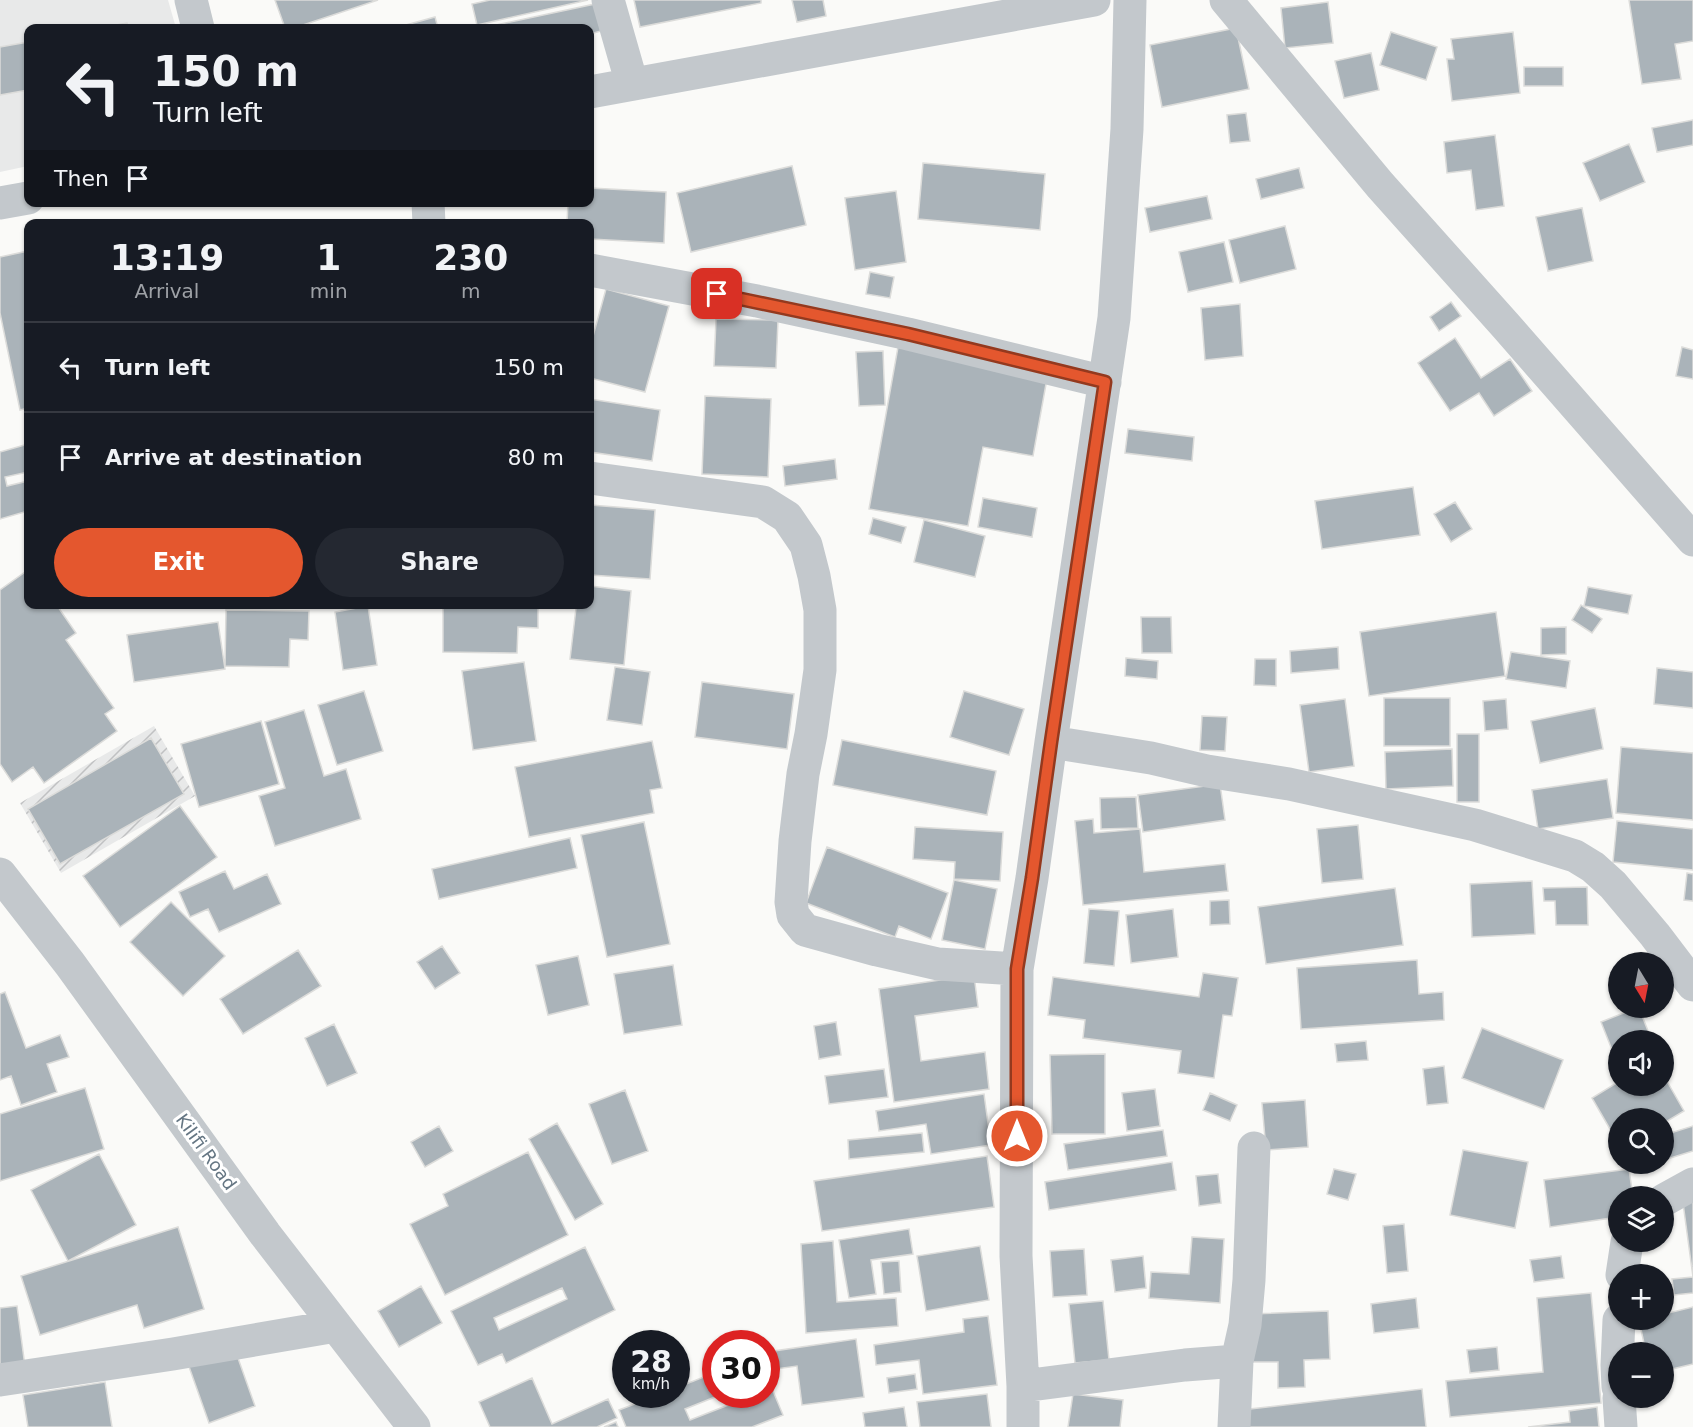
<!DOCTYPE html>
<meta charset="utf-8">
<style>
:root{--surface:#171b24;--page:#242831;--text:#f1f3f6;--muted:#9ea1a6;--line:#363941;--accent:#e4572e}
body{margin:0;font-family:"DejaVu Sans",sans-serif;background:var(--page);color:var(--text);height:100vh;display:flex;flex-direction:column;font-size:22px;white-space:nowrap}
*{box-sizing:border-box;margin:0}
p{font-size:20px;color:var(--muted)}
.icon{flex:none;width:33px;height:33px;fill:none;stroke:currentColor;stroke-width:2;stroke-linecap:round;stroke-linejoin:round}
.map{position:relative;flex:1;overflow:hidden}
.side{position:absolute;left:24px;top:219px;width:570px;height:390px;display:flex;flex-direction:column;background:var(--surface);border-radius:12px;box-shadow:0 2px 4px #0004}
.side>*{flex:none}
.hud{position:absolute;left:24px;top:24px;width:570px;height:183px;border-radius:12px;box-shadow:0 2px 4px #0004;background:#171b24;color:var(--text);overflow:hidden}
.needle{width:39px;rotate:170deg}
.buttons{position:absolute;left:1608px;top:952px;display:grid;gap:12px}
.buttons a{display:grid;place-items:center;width:66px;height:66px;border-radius:50%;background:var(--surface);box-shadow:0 2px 4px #0004;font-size:30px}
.speed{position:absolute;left:612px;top:1330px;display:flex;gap:12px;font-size:30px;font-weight:700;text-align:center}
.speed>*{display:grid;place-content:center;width:78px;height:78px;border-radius:50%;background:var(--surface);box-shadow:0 2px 4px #0004;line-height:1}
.speed small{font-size:15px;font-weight:400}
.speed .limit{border:9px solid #d22;background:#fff;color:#111}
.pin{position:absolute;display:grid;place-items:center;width:51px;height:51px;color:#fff;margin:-26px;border-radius:12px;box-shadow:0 3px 9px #0006}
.me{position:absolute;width:66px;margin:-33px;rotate:0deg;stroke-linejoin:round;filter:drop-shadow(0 0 4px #0008)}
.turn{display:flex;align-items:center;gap:21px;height:126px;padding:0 30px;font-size:27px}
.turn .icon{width:78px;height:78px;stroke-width:2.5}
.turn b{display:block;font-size:42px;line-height:51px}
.then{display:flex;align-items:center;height:57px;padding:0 30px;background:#0003;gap:12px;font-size:22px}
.eta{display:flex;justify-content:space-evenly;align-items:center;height:102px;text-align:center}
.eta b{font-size:36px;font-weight:600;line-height:42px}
.cta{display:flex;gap:12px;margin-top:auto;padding:12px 30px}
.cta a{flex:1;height:69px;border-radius:36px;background:var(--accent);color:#fff;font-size:24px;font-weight:600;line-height:69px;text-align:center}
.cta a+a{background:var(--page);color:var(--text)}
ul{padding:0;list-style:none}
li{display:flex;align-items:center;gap:18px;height:90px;padding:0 30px;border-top:2px solid var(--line)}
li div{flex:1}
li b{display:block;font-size:22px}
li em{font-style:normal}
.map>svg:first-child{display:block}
.built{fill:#e8e9e9}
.industrial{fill:url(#industrial-furrows)}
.building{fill:#aab3b9;stroke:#dcdcda;stroke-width:1.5;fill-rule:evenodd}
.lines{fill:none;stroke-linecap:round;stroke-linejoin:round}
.minor{stroke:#c3c8cc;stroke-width:33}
.route-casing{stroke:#94391e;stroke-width:15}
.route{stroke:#e4572e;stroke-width:10}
.labels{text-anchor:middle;stroke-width:6;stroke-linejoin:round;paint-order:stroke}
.street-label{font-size:18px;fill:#657683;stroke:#fff}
</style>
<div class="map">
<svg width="1693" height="1427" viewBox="0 0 1693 1427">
<defs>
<pattern id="industrial-furrows" width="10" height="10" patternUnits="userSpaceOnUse" patternTransform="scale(1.5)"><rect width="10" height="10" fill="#e8e9e9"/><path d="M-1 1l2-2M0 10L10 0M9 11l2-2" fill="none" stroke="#c0c1c2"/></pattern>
</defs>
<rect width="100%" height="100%" fill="#fafaf8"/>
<path class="built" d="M0,0h168l8,28h-148v138l-28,6z"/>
<path class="industrial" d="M154,726l41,70 -134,77 -41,-70z"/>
<path class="building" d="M275,0h103l-84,28h-9z
M490,0h98l-111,25 -5,-21z
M634,0h127v3l-121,24z
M792,0h31l3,16 -29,6z
M1629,0h64v41l-18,3 6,35 -39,5z
M1328,2l5,41 -48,5 -4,-40z
M595,4l6,27 -11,3v-6h-108z
M435,17l3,11h-43z
M127,23l1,5h-29z
M1236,28l13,61 -87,18 -12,-62z
M1391,32l46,15 -11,33 -46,-15z
M1513,32l7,61 -68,8 -5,-42h7l-3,-20z
M28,42v48l-28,5v-48z
M1371,53l8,37 -35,8 -9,-37z
M1524,67h39v19h-39z
M1246,113l4,28 -20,2 -3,-28z
M1693,120v25l-36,7 -5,-24z
M1495,135l9,71 -28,4 -5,-40 -24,3 -3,-31z
M1629,144l16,38 -45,19 -17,-38z
M923,163l122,11 -5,56 -122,-11z
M792,166l14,59 -115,27 -14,-59z
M1299,168l5,20 -43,11 -5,-20z
M590,188l76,4 -2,51 -74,-4v-15h-23l1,-22h22z
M896,191l10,71 -51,8 -10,-72z
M1207,196l5,23 -62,13 -5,-24z
M1582,208l11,53 -45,10 -12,-54z
M1285,226l11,43 -56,14 -11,-43z
M1224,242l9,40 -45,10 -9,-40z
M28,251v157l-8,2 -20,-97v-56z
M870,272l24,5 -4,21 -24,-4z
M606,289l63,17 -24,86 -55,-14v-31z
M1451,302l10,14 -22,15 -9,-14z
M1240,304l3,52 -38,4 -4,-52z
M716,319l62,1 -2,48 -62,-2z
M1455,338l26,40 29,-19 22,32 -38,25 -15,-23 -29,18 -32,-48z
M898,347l150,26 -15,83 -50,-9 -15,79 -99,-17z
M1682,347l11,3v29l-17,-3z
M883,351l2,54 -26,1 -3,-54z
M705,396l66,3 -3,78 -66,-3z
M590,399l70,11 -8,51 -62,-9z
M1128,429l66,8 -2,24 -67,-8z
M28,444v28l-23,5 2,9 21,-5v30l-28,8v-67z
M835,459l2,20 -52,7 -2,-20z
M1413,487l7,48 -98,14 -7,-48z
M983,498l54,10 -5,29 -54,-10z
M1455,502l17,27 -21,13 -17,-28z
M590,505l65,5 -5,69 -60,-4z
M873,518l33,9 -5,16 -32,-9z
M924,520l61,16 -10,41 -61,-15z
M28,570v34h28l20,29 -10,7 48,68 -9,6 12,17 -73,52 -11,-16 -21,15 -12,-18v-174z
M590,586l41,5 -7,74 -54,-6 6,-51 -12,-1v-3h26z
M1588,587l44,8 -4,19 -44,-8z
M443,604h95v24l-20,-1 -1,26 -74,-1z
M1581,605l21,14 -10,14 -20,-13z
M368,606l9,59 -34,5 -8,-58z
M226,610l83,1 -1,29 -18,-1 -1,28 -64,-1z
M1496,612l9,64 -136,20 -9,-64z
M1141,617h30l1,36h-30z
M218,622l7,47 -91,13 -7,-47z
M1566,627v27l-25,1v-27z
M1338,647l1,22 -48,4 -1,-22z
M1511,652l59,9 -4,27 -60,-9z
M1126,658l32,3 -1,18 -32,-3z
M1255,659h21v27l-22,-1z
M524,662l12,79 -63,9 -11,-79z
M615,667l35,5 -8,53 -35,-5z
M1657,668l36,4v36l-39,-4z
M702,682l92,12 -7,55 -92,-12z
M364,691l19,60 -46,14 -19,-60z
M964,691l60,18 -15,46 -59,-18z
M1384,698h66v48h-66z
M1345,699l9,67 -45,6 -9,-67z
M1506,699l2,30 -23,2 -2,-30z
M1595,708l8,41 -63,14 -9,-42z
M304,710l20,66 22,-7 15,50 -86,27 -16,-50 26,-8 -20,-66z
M1202,716l25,1 -2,34 -25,-1z
M261,721l18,63 -80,23 -18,-63z
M1457,734h22v68h-22z
M151,738l33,56 -124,70 -32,-55z
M842,740l154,31 -9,44 -154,-30z
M652,741l10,47 -12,2 4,23 -125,24 -14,-70z
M1621,747l72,6v67l-77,-7z
M1452,749l1,37 -67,3 -1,-37z
M1607,779l6,39 -75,11 -6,-39z
M1220,784l5,36 -82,12 -5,-37z
M1136,797l2,31 -37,1 -1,-31z
M180,806l37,51 -97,70 -37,-51z
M1093,819l1,14 46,-4 4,43 81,-8 3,27 -145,14 -8,-84z
M1617,821l76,8v41l-80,-8z
M644,822l26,122 -63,13 -26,-122z
M1358,825l5,54 -41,4 -5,-54z
M915,827l88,5 -3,49 -46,-2 1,-17 -42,-3z
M570,838l7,30 -138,31 -7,-30z
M827,847l121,46 -17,46 -32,-13 -4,11 -89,-34z
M225,871l9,18 33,-15 14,30 -62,28 -11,-23 -18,8 -11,-25z
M1687,873l6,1v27l-9,-1z
M954,880l43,9 -12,60 -43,-9z
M1532,881l3,53 -63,3 -2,-53z
M1587,887l1,38h-32l-1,-24h-11l-1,-13z
M1395,888l8,57 -137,19 -8,-57z
M1229,900l1,24 -20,1v-24z
M171,902l54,54 -42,40 -53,-54z
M1089,909l30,2 -5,55 -30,-3z
M1173,909l5,48 -47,6 -5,-48z
M442,946l18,27 -25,16 -18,-27z
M298,950l23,36 -78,48 -23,-35z
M578,956l11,49 -41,10 -12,-50z
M1417,960l2,34 24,-2 1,28 -143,9 -4,-61z
M673,965l9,60 -58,9 -10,-60z
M1618,971v21l-6,-20z
M1203,973l35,5 -6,38 -9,-1 -9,63 -36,-5 3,-22 -98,-13 2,-18 -37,-5 5,-38 146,20z
M974,975l4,32 -63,9 6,45 64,-9 4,37 -95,13 -15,-113z
M5,992l21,56 34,-13 9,22 -22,7 10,28 -36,13 -10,-29 -11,4v-86z
M1636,1008h3l13,33h-34v24l-17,-43z
M836,1022l5,33 -22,4 -5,-33z
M334,1024l23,49 -30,13 -22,-48z
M1482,1028l81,32 -19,49 -82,-31z
M1366,1041l2,19 -31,2 -2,-18z
M1105,1054v80h-53l-2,-79z
M1444,1066l4,37 -21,2 -4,-36z
M884,1069l4,28 -59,7 -4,-28z
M1664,1076l20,35 -20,12v-4h-46v24l-26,-45 26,-16v4h46z
M85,1088l19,61 -104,32v-67z
M1155,1089l5,37 -33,5 -5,-38z
M625,1090l23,61 -36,13 -23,-60z
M1210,1093l27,12 -7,16 -27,-11z
M984,1094l7,51 -60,9 -5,-30 -47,7 -3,-20z
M1305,1100l3,47 -42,3 -4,-47z
M557,1123l46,81 -28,16 -46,-81z
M439,1126l14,25 -28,16 -14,-25z
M1693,1126v25l-29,9v-25z
M1163,1130l4,26 -99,14 -4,-26z
M922,1133l2,19 -75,7 -1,-19z
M1463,1150l65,12 -13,66 -65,-13z
M528,1152l40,83 -123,60 -35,-71 38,-18 -5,-12z
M99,1154l37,71 -68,36 -37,-71z
M987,1156l7,51 -172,24 -8,-50z
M1172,1162l4,28 -127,20 -4,-28z
M1334,1169l22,5 -8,26 -21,-6z
M1629,1169l4,28h-15v20l-68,10 -6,-47z
M1218,1174l3,29 -22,3 -3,-30z
M1693,1202v91l-19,2 -2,-16 21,-2 -10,-74z
M1404,1224l4,47 -21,2 -4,-47z
M178,1227l26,82 -60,19 -7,-23 -97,30 -19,-59z
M909,1229l4,25 -42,6 5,34 -27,4 -10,-58z
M1192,1237l32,2 -4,64 -71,-5 2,-26 38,2z
M833,1241l4,61 59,-4 2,28 -92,7 -5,-89z
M980,1246l9,54 -63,11 -9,-55z
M585,1247l30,63 -109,53 -4,-9 -24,11 -27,-54zM562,1288l5,11 -68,31 -5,-12z
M1084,1249l3,46 -34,2 -3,-46z
M1143,1256l3,32 -31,4 -4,-32z
M1561,1256l3,22 -30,4 -4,-22z
M899,1261l2,31 -17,2 -3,-32z
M421,1286l21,37 -43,24 -21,-36z
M1591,1293l10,110 -151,14 -4,-36 97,-9 -6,-74z
M1416,1298l3,30 -45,5 -3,-29z
M1103,1301l6,59 -34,3 -6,-59z
M17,1306l9,68 -26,3v-69z
M1693,1307v57l-29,7v-18h-18l-7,-33h25v-6z
M1328,1311l2,48 -26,1 1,27 -27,1v-26h-27l-1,-48z
M988,1316l9,69 -74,9 -4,-34 -43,5 -2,-20 90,-13 -1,-13z
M856,1339l8,58 -62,8 -5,-39 -21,3 -2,-18z
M233,1344l22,62 -46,17 -22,-62z
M1497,1347l2,23 -29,3 -3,-23z
M716,1372v23h4l-35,14 5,11 46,-18 -3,-7h33v-21l17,41 -31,12h-126l-7,-17 39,-15h18v-7z
M915,1374l2,15 -28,4 -2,-15z
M532,1378l20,46 56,-25 9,19 -20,9h-107l-11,-25z
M105,1382l7,45h-84l-5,-32z
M1422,1389l4,38h-183l-2,-17z
M987,1394l4,33h-71l-3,-25z
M1073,1394l50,6 -3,27h-52z
M904,1407l3,20h-42l-2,-14z
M1597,1407l2,20h-71l42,-5 -1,-11z
M616,1422l2,5h-14z"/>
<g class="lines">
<path class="minor" d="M191,0l7,28
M608,0l24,84
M1226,0l154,185 126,141 187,214
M590,92l504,-92
M428,202l1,22
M0,203l28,-5
M590,270l167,31 151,33 197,48
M590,478l173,24 24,15 19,28 8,31 6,34v60l-9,64 -8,40 -8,67 -4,61 2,13 12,15 72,20 61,14 79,5
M1051,742l100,16 56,13 82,13 186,41 100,31 18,11 20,18 42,50 38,50
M0,874l70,90 195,270 149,193
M1664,1200l29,-16
M1622,1275l5,-33
M0,1380l173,-26 163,-28
M1023,1386l162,-21 52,-4 8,-36 4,-45 5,-132
M1618,1387l-1,-22 2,-45
M1619,1398l2,29
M1023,1427v-41l-7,-130 1,-287 15,-91 19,-136 63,-424 13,-189 3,-129
M1234,1427l3,-66"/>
</g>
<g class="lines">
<defs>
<path id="route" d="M717,294l191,40 197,48 -54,360 -19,136 -15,91v167"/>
</defs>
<use href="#route" class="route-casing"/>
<use href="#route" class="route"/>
</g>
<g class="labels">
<g class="street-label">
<text transform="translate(206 1152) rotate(54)" y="6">Kilifi Road</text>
</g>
</g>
</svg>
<div class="buttons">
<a><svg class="needle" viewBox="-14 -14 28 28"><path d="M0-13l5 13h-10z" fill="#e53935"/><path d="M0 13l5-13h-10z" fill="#9ea1a6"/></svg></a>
<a><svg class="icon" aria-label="sound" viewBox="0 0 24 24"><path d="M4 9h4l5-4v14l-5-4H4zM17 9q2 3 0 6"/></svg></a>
<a><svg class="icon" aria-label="search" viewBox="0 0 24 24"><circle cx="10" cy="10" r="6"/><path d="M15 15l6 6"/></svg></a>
<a><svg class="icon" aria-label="layers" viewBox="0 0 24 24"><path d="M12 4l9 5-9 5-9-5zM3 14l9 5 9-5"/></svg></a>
<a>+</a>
<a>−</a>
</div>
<div class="speed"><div>28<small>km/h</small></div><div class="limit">30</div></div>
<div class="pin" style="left:717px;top:294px;background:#d93025"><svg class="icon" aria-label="arrive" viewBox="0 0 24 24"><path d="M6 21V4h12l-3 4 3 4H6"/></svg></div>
<svg class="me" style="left:1017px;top:1136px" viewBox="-20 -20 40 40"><circle r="17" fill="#e4572e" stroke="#fff" stroke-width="3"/><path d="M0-11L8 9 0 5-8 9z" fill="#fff"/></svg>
<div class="hud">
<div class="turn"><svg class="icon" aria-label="left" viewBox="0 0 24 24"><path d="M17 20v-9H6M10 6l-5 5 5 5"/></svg><div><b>150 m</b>Turn left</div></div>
<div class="then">Then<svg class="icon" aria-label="arrive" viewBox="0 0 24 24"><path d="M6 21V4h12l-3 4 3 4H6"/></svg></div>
</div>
<section class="side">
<div class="eta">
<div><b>13:19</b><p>Arrival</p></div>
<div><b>1</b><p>min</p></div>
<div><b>230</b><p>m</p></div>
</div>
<ul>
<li><svg class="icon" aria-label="left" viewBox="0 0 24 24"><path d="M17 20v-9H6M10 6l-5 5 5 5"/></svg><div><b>Turn left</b></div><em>150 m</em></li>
<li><svg class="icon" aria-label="arrive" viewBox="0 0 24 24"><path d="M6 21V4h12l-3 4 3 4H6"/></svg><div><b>Arrive at destination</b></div><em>80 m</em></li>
</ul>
<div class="cta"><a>Exit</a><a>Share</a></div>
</section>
</div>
